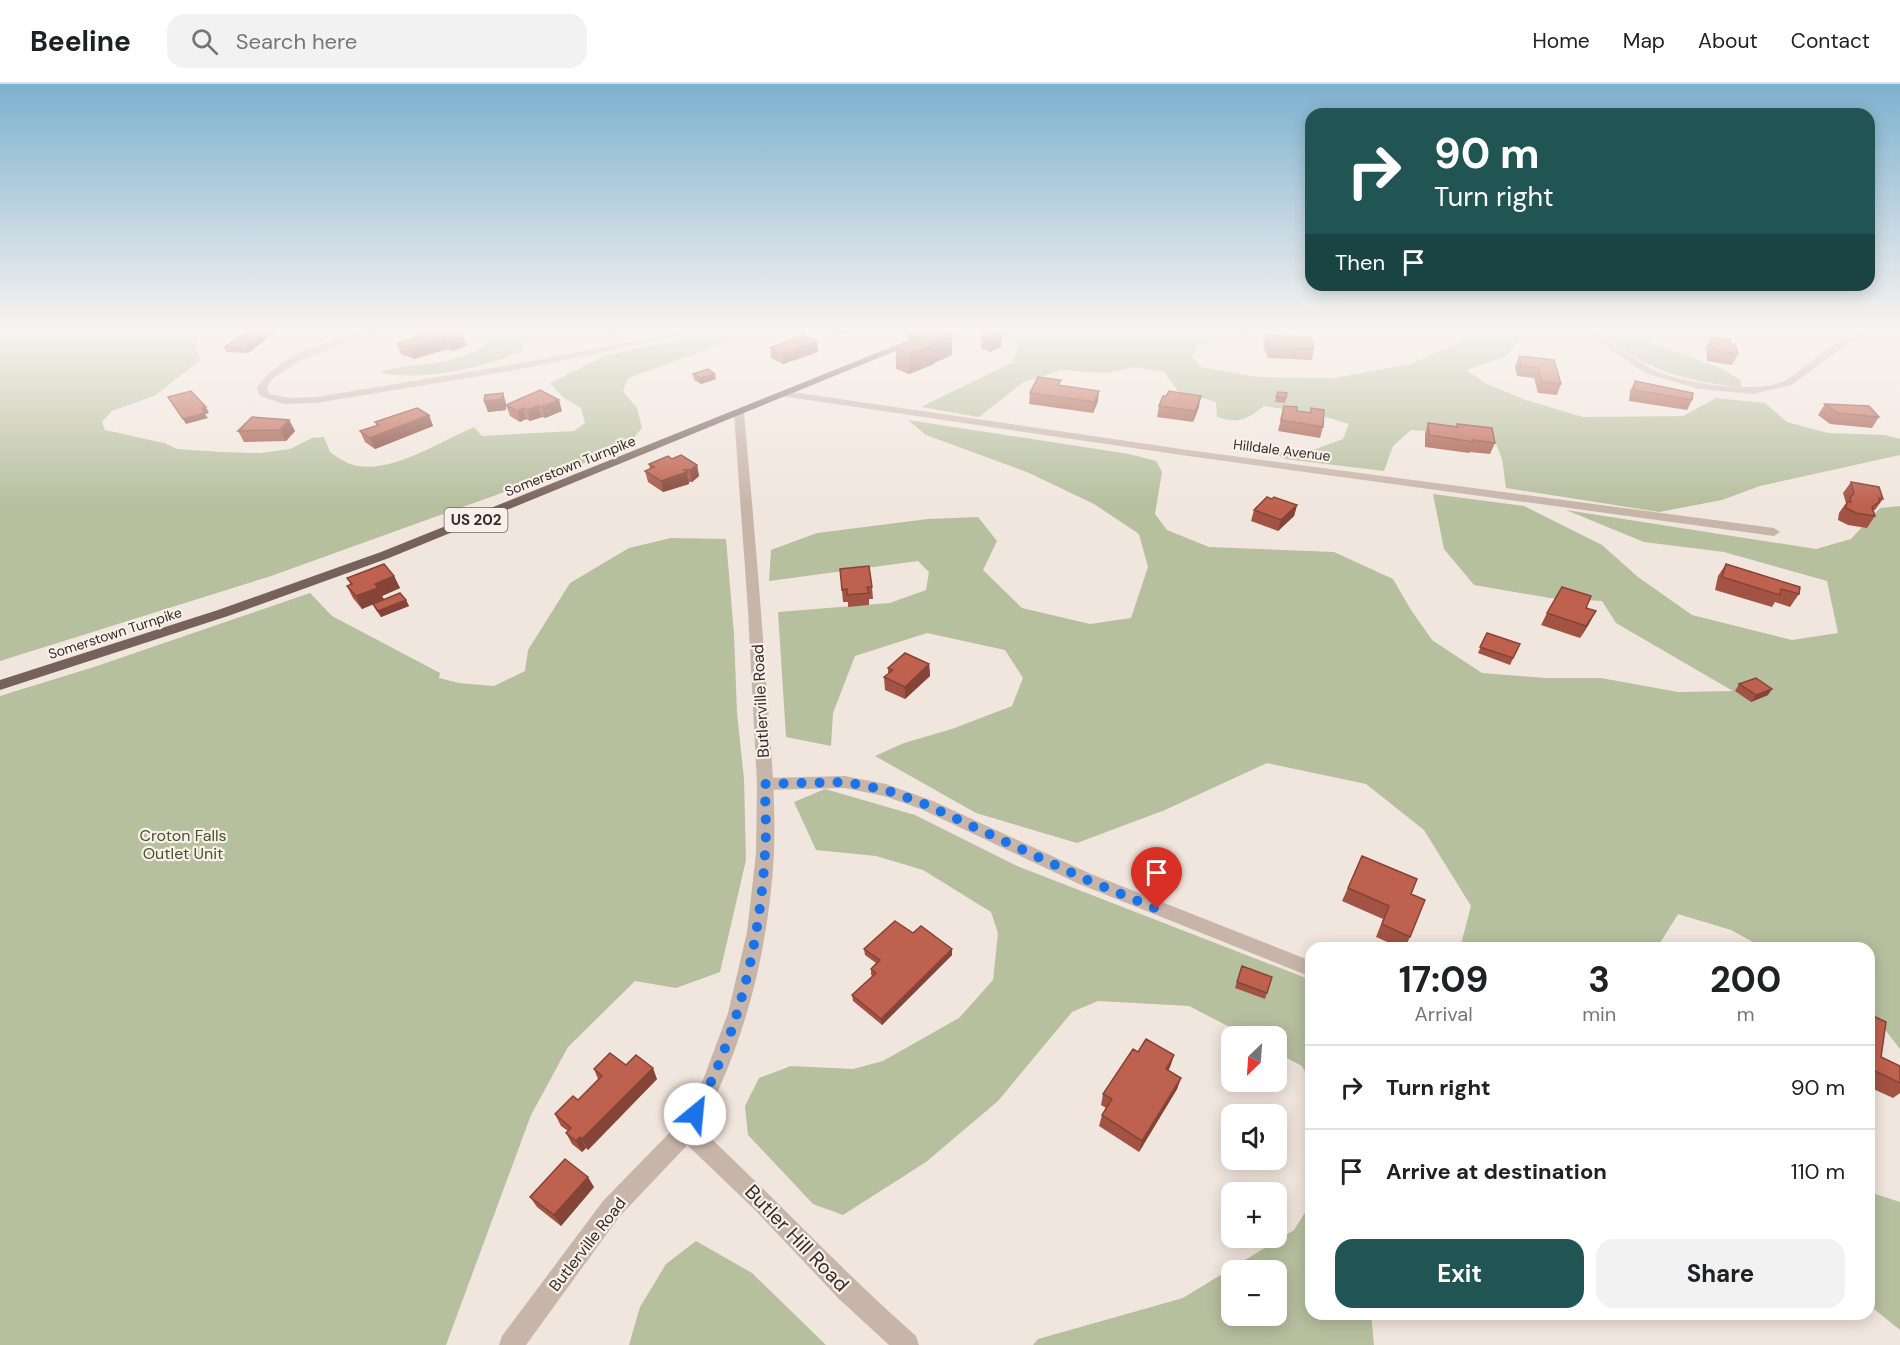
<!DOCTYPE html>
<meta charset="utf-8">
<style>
:root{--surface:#fff;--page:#f2f2f2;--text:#202124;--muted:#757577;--line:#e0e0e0;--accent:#215554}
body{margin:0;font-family:"DM Sans",sans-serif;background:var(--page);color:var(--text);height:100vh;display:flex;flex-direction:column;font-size:22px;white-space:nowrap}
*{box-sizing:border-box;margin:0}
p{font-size:20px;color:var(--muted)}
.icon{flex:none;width:33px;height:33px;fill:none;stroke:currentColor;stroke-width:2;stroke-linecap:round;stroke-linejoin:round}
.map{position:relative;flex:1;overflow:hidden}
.sheet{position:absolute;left:1305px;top:858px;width:570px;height:378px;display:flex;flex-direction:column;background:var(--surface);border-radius:18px;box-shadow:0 3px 15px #0003}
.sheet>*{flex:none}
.hud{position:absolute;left:1305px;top:24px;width:570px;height:183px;border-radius:18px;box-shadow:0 3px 15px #0003;background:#215554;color:#fff;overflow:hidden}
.needle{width:39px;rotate:205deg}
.controls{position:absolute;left:1221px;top:942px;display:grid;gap:12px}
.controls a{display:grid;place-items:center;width:66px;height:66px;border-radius:12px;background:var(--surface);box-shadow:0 3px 15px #0003;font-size:30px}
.pin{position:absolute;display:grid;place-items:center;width:51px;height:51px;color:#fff;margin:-62px -26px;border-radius:50% 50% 50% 0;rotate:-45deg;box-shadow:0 0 6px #0007}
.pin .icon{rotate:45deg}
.me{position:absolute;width:66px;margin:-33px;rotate:28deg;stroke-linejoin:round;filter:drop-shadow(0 0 4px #0008)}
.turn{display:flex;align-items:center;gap:21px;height:126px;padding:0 30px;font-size:27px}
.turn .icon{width:78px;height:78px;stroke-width:2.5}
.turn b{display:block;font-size:42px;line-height:51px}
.then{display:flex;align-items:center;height:57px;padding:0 30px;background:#0003;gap:12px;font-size:22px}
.eta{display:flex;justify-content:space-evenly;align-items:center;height:102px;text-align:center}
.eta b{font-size:36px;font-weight:700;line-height:42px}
.action{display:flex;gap:12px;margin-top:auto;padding:12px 30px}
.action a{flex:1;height:69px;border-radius:18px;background:var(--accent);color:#fff;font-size:24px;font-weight:700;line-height:69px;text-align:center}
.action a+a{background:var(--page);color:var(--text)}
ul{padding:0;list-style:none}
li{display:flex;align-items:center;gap:18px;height:84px;padding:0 30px;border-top:2px solid var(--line)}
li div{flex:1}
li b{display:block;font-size:22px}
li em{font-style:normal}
header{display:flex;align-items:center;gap:36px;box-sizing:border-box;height:84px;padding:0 30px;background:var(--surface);border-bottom:2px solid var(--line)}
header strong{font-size:28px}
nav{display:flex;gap:33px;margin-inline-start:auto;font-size:21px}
.search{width:420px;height:54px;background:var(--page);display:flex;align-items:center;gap:15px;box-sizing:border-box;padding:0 21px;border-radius:18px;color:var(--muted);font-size:22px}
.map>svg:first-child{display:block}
.green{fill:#b6bf9e;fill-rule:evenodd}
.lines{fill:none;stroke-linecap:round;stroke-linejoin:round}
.minor{fill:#c8b5aa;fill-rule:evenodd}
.tertiary{fill:#c8b5aa;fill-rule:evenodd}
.primary{fill:#77625b;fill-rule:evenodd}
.wall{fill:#a35343}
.shaded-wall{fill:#854437}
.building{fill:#be614e;stroke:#854437;stroke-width:1.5}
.route{stroke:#1a73e8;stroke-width:10;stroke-dasharray:0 18}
.labels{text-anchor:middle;stroke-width:4.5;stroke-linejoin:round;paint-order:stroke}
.far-street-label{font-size:14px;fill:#362c29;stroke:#f8f0e9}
.shield{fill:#f8f0e9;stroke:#706763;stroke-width:1.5}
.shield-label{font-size:15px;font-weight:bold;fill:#362c29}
.street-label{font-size:16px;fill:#362c29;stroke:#f8f0e9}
.park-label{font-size:16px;fill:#48522e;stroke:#f8f0e9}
.near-street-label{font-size:20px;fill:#362c29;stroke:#f8f0e9}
</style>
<header>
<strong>Beeline</strong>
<div class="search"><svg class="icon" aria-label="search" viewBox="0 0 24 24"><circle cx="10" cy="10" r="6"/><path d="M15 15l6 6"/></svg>Search here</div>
<nav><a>Home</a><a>Map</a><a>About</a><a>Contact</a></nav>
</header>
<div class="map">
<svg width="1900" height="1261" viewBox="0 0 1900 1261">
<rect width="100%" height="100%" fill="#f1e6dd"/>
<path class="green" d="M0,246h202c-8,11 -7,18 -2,30l-44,35 -44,16 -10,11 3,8 59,13 13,6 44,3 40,1 29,-4 22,-11 12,-1 6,15c6,4 13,9 20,12 37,13 91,-23 124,-37l8,9 92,-5 11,-8 -4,-15 -18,-11 -13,-14 55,-27 112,-26h43l-132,48 -5,13 14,17 5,20 -10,12 -39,20 -322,116 -271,85z
M451,246h23l21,4 21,-4h34l-26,13v8c-44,17 -97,30 -144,22 19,-9 37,-6 56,-10 17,-3 35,-9 50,-18l-4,-4z
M816,246h101l-33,9z
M989,246h266l-58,16 -5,10 9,11 57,10 77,1 76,-14 43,-19 20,-15h53l-20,26 -41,14 21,14 39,16 57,17 100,-1 33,-18 49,5 22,19 41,11 57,2 15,4v16l-140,31 -38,14 -63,12 -153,-24 -4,-29 -9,-23 -82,-6 -18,16 -9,25 -99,-12 -11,-6 42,-4 27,-10 6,-15 -30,-9 -55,-9c-18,14 -25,18 -47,11l-1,-15 -38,-11 -14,-19 -28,-5 -30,6 -44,-3 -40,13 -43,34 -58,-10 92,-45 5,-16z
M1597,246h128l-10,13 -51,-5 -21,2 77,28 21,12v7c-61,-6 -97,-18 -144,-57z
M908,336l221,34 27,7 6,11 -7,42 12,16 42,17 125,5 59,27 18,31 21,30 50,33 63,5h56l77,14 55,-1 -117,-68 -14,-22 -52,-3 -76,-13 -30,-36 -11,-55 91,12 78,39 36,32 54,38 100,25 46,-7 -11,-52 -103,-29 -80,-10 -78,-32 250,39 35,-10 29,-31 20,-2v543l-31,-40v-61h-105l-33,-18 -53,-16 -21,34h-197l11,-42 -47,-76 -58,-46 -99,-21 -102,47 -88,33 -101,-30 -101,-57 29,-13 48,-14 60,-23 11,-28 -18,-28 -78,-17 -72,23 -22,57 -2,33 -45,-9 -8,-125 112,-9 36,-13 3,-18 -11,-11 -149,20 2,-31 46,-17 111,-14 50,-2 19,24 -14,29 39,38 68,16 41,-6 17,-51 -9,-33 -45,-30 -67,-32 -101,-37z
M671,454l55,1 8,95 3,79 7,66 2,81 -26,112 -44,16 -41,-7 -67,66 -37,68 -85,230h-446v-649l97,-30 213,-73 22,23 108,57 -1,5 20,5 35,3 31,-15 3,-21 42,-67 59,-35z
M825,705l90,26 102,51 294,114v103l-9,-17 -25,-13 -1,-17h-29l-58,-30 -91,-5 -26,11 -74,89 -72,61 -83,53 -30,-11 -65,-69 -3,-29 14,-28 32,-12 62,3 30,-8 76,-43 34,-38 5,-47 -7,-21 -68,-42 -47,-14 -60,-6 -22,-48z
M1869,1108l31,10v128l-31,-25z
M1311,1119v111h60l3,31h-341l5,-6 145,-41 111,-68zM1232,1186h44v46h-44z
M696,1157l56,32 74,72h-197l11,-38 26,-43z"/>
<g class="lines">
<path class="minor" d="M364,246h13l-80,32 -25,17 -5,9 2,6 21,4 26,-1 200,-33 175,-34h18l-193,40 -200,33 -32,1 -24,-8 -3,-8c23,-35 69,-45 107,-58z
M1582,246h11c19,12 37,27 57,38 27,15 111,28 138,11 28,-19 55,-50 91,-49l-27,11 -61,44 -38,9 -54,-5 -54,-16z
M785,307l403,59 586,78 6,4 -6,4 -586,-80 -407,-60 -1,-2z
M845,692l41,8 47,17 158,73 220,87v16l-232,-93 -158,-75 -37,-13 -39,-8 -80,2 -6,-2 -2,-4 2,-4 6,-2z
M687,1036l8,3 3,7 -3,7 -76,80 -93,128h-27l3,-9 101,-135 76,-78z"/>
<path class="tertiary" d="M739,326l5,3c8,89 16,178 22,267 4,58 10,116 8,173 -5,96 -29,190 -74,275 73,68 141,142 216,208l3,9h-30l-50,-46 -84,-89 -76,-73 -3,-7 27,-50 25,-67 19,-81 9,-79 1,-69 -9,-173 -14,-198z"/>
<path class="primary" d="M934,246h13l-558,228 -161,58 -228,74v-10l218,-70 163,-58z"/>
</g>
<path class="wall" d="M251,246h28l-13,7 1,2 -19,14 -22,-1 -2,-5z
M944,246l8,25 -18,8v1l-25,10 -13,-5v-21l12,-5v-9z
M981,246h21l-1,17 -11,5 -9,-4z
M427,247l40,14 -14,6 -5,-2 -34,10 -13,-5 -4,-10 30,-12z
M1265,251l49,14 -2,11 -44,-2 -5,-12z
M1711,253l20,7 7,10 -6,11 -25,-4 -1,-14z
M770,264l48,4 -35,12 -12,-6z
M1519,272l35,4 7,24 -4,11 -19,-2 -4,-15 -17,-2 -2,-9z
M693,290l23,5 -15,5 -7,-4z
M1635,297l57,19 -5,10 -58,-9 1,-10z
M540,306l22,21 -17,7 -3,-1 -12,4 -4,-2 -6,3 -10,-6 -4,-11v5l-18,2 -4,-11 19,-8 3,12z
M1278,308l9,1 -2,10 -10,-1z
M1030,309l68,8 -5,12 -64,-9z
M1825,320l54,13 -7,11 -42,-4 -12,-9z
M1159,322l40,1 -6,15 -36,-5z
M1284,322l13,5 13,2 1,-5 12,19 -3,11 -42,-7z
M429,331l4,11 -58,23 -10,-7 -5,-11 17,-5 -2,-4z
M289,336l6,11 -9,10 -42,1 -6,-11z
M1428,339l28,4 1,-3 38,19 -5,11 -20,-2 -1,1 -44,-6v-13z
M672,375l25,6 2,11 -7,6h-3v2l-26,8 -15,-10 -3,-11 5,-2 -1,-5z
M1851,398l32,17 -8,11h-2l2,6 -8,12 -19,-3 -10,-5 1,-7 7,-10 -3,-10z
M1272,415l25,6 -3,11 -16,15 -27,-10 3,-11z
M1726,480l73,30 -9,13 -15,-5 -3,5 -57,-17 3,-14z
M840,485l32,18 1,12h-4v6l-21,2v-5h-5z
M394,492l6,12 -18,8 2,3 22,1 3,6 -28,11 -5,-7 -3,-6 -11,5 -9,-11 -6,-12 4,-1 -4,-7z
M1547,529l42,11 -9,14 -39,-13z
M1487,549l33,11 -10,21 -32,-12z
M929,580l1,12 -25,23 -20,-9 -1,-13 4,-3v-6z
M1739,600l29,11 -17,7 -16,-11z
M1362,772l49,38 -1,43 -5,11h-4l-25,-11 7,-18 -41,-18z
M913,849l39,16v6l-70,70 -29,-24 -1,-6 21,-19 -2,-1v-6l5,-6 -11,-8 -1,-6z
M1242,882l25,27 -2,6 -30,-11z
M1869,930l12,43 19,9v27l-7,5 -24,-11z
M1138,968l36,3 -4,12 -2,4 13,7 -4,11 -38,63 -40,-26 3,-11 4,-7 -5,-3 2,-11z
M626,981l31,14 -69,71 -2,-2 -4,4 -10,-8 -6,-11 2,-2 -7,-5 -6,-12 23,-14 20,-21 -4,-10z
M594,1103l-33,39 -24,-19 -7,-10z"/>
<path class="shaded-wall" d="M267,246h12l-13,7 1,2 -19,14 -2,-5 15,-15z
M614,246h9l-8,3z
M941,246h3v8l8,-4v21l-18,8v1l-25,10 -1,-20z
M994,246h8l-1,17 -11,5 1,-21z
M463,251l4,10 -14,6 -3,-10z
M444,255l4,10 -34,10 -4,-10z
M817,258l1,10 -35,12 -1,-10z
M715,290l1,5 -15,5 -1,-6z
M1099,307l-1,10 -5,12 1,-11z
M503,309l3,10v7l-18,2 -4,-11z
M1201,312l-2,11 -6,15 2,-11z
M559,316l3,11 -17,7 -3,-11z
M538,322l4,11 -12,4 -3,-11z
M206,323l3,6 -4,1 3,4 -22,6 -3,-5 19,-11z
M523,324l3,11 -6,3 -3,-11z
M429,331l4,11 -58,23 -5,-11z
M289,336l6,11 -9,10 -6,-11z
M697,381l2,11 -7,6 -2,-12z
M687,388l2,12 -26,8 -2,-11z
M1297,421l-3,11 -16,15 3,-11z
M394,492l6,12 -18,8 2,4 -22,9 -6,-13 19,-12z
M406,516l3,6 -28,11 -3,-6z
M1596,527l-7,13 -9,14 6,-12z
M929,580l1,12 -25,23v-12z
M1772,605l-4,6 -17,7 5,-7z
M952,865v6l-70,70 -1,-6z
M1174,971l-4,12 -8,14 4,-12z
M653,984l4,11 -69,71 -6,-11z
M1181,994l-4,11 -38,63 3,-11z
M580,1053l6,11 -4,4 -6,-11z
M588,1093l6,10 -33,39 -7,-11z"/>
<path class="building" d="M251,246h16l-6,3 3,1 -18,14 -22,-1z
M429,246h20l14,5 -13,6 -6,-2 -34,10 -13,-5 32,-12 -2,-1z
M918,246h23l11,4 -20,9 2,1 -26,10 -12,-6 23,-9 -11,-5z
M803,251l14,7 -35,12 -12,-6z
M1265,251l46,2 3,12 -44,-1z
M1711,253l19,3 1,4h4l3,10 -25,-4z
M1519,272l35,4 7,24 -19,-2 -4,-14 -17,-2z
M708,285l7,5 -15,4 -7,-4z
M1038,293l23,3 -3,5 41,6 -5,11 -64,-9z
M1635,297l58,12 -1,7 -58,-10z
M540,306l19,10 -17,7 -4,-1 -11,4 -4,-2 -6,3 -11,-6z
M191,307l15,16 -4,1 3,5 -22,6 -15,-22z
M1169,307l32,5 -6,15 -36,-5 4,-10h3z
M1278,308l9,1 -1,5 -10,-1z
M503,309l-1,6 -18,2 1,-6z
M1825,320l44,2 10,11 -42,-4z
M1284,322l13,1v4l14,2v-5l13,2 -1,17 -42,-7z
M417,324l12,7 -59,23 -10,-7 19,-6 -4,-3z
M252,333l37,3 -9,10 -42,1z
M1428,339l30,4 -1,-3 35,4 3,15 -22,-3 1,2 -45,-7z
M681,371l16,10 -7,5h-6l3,2 -26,9 -16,-10 9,-4 -5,-3 19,-8 4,3z
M1851,398l28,5 4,12 -4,-1v4l-7,5 3,9 -19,-3 -10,-5 1,-6h4l-1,-4 4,-5z
M1267,413l5,2 2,-2 23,8 -16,15 -27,-10z
M384,480l10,12 -19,8 3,4 -22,8 -9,-10 5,-2 -5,-6z
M1726,480l74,23 -1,7 -18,-5 -1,6 -58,-18z
M869,482l3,21h-5l2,6 -22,2v-6l-5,1 -2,-21z
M1562,503l29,9 -5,12 10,3 -10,15 -39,-13z
M400,509l6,7 -28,11 -5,-7z
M1487,549l33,11 -7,14 -33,-11z
M905,569l24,11 -24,23 -21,-10 9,-7 -5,-2z
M1756,594l16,11 -16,6 -17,-11z
M1362,772l55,23 -6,15 14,6 -15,37 -28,-13 7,-18 -41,-18z
M895,837l18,12 8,-7 31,23 -71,70 -29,-24 24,-22 -5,-4 9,-9 -16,-11z
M1242,882l30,11 -5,16 -30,-11z
M1869,930l17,8 -5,35 19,9v17l-31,-15z
M1146,955l28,16 -8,14 15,9 -39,63 -40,-26 10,-16 -9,-5 30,-45 5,3z
M610,969l16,12 10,-10 17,13 -71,71 -2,-2 -4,4 -10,-8 5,-5 -16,-14 18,-18 5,4 24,-24 -8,-7z
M565,1075l23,18 -34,38 -24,-18z"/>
<linearGradient id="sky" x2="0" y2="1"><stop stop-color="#7db1cf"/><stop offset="0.58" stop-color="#f9f4f0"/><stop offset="1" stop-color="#f9f4f0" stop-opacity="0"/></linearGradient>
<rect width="1900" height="422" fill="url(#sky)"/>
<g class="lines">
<path class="route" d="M695,1030c43,-79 65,-171 70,-261 2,-23 0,-46 0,-69l80,-2 41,8 41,15 158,74 72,30"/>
</g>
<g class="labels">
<g class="far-street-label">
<text transform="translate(1282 366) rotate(7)" y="5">Hilldale Avenue</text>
<text transform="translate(570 382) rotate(-22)" y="5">Somerstown Turnpike</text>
<text transform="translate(115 549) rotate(-18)" y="5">Somerstown Turnpike</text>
</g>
<rect class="shield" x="444.5" y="424" width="63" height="24" rx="4.5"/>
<g class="shield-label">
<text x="476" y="441">US 202</text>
</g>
<g class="street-label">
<text transform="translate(760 617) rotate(-93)" y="6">Butlerville Road</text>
<text transform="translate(587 1160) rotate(-52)" y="6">Butlerville Road</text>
</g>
<g class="park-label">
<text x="183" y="757">Croton Falls<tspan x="183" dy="18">Outlet Unit</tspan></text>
</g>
<g class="near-street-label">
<text transform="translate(797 1154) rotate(46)" y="7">Butler Hill Road</text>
</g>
</g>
</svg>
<div class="controls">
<a><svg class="needle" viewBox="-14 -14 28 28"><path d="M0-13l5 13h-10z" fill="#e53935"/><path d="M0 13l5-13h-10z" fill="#757577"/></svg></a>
<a><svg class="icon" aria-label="sound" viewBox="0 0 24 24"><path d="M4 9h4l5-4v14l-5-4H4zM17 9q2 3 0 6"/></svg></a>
<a>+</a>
<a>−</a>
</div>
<div class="pin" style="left:1157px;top:825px;background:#d93025"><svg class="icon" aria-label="arrive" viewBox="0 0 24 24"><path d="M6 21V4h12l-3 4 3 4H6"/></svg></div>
<svg class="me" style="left:695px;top:1030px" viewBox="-20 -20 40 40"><circle r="19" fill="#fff"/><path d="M0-13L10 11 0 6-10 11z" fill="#1a73e8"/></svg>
<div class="hud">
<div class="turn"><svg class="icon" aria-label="right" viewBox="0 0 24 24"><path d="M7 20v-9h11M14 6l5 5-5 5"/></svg><div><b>90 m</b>Turn right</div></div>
<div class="then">Then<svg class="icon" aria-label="arrive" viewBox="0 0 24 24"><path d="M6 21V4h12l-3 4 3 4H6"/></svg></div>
</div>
<section class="sheet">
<div class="eta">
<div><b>17:09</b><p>Arrival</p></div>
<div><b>3</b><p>min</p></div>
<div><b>200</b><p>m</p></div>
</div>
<ul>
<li><svg class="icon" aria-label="right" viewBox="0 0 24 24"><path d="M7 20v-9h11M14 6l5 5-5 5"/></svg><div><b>Turn right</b></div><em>90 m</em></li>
<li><svg class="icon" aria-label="arrive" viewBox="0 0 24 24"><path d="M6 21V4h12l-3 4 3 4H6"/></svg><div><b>Arrive at destination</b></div><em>110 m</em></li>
</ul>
<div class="action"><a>Exit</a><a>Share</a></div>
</section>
</div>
